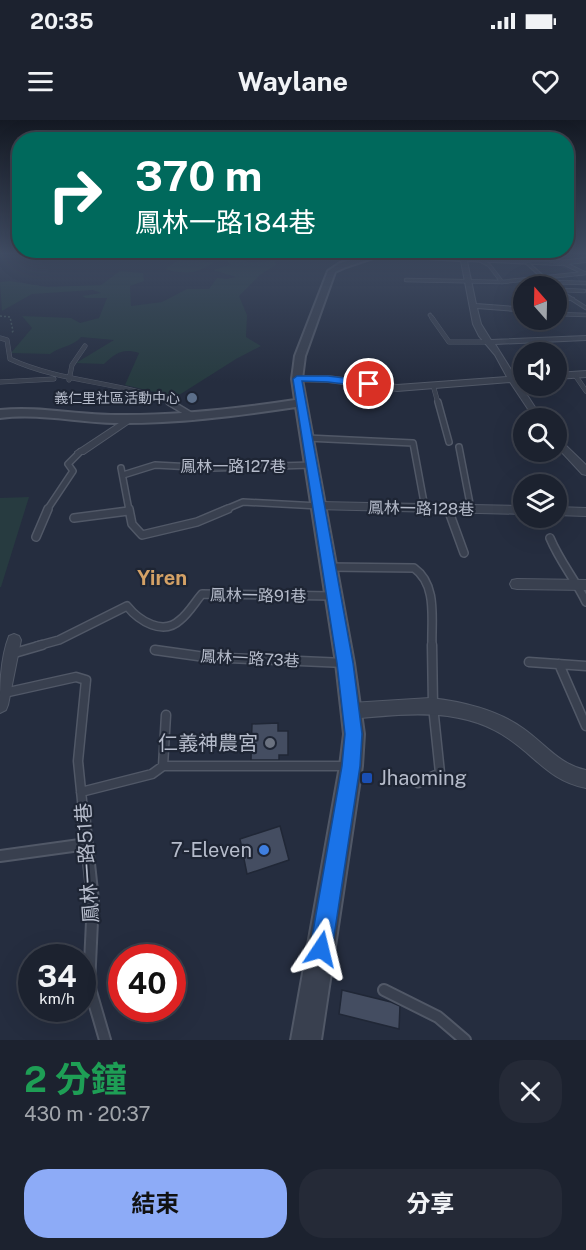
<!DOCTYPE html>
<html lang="zh-TW">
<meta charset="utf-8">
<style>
:root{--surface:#1c222f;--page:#252a37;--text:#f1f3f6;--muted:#a0a4aa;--line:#3a3f4b;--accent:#8dabf7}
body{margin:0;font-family:"Public Sans","Noto Sans TC",sans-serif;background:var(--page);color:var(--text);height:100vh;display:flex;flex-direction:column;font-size:22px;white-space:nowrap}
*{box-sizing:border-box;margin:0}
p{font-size:20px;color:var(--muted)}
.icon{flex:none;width:33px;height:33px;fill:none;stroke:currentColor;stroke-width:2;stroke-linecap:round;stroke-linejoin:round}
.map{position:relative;height:920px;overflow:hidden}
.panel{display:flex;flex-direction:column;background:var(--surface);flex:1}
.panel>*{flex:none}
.banner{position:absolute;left:12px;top:12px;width:562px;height:126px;border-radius:24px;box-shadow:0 6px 24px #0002,0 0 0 2px var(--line);background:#00695c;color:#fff;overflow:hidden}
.needle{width:39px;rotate:340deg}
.controls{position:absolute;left:513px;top:156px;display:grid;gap:12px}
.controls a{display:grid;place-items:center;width:54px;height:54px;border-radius:50%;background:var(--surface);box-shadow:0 6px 24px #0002,0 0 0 2px var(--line);font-size:30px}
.speed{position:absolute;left:18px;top:824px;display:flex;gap:12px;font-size:30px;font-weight:700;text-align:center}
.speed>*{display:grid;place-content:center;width:78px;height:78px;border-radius:50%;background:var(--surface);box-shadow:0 6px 24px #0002,0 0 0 2px var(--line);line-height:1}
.speed small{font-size:15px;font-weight:400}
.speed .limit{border:9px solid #d22;background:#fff;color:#111}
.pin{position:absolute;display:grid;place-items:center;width:51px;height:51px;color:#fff;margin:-26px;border:3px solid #fff;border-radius:50%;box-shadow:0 2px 6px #0007}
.me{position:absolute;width:66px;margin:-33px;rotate:10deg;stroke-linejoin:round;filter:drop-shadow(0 0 4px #0008)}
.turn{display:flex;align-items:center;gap:21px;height:126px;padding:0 24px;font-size:27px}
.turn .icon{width:78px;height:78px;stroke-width:2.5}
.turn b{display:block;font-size:42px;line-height:51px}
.round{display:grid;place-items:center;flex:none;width:63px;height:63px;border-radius:24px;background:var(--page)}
.summary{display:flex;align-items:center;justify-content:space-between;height:102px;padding:0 24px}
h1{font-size:36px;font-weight:700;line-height:45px;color:#1e9e55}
.button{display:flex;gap:12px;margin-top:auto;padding:12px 24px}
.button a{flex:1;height:69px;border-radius:24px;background:var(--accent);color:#111;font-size:24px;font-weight:700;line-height:69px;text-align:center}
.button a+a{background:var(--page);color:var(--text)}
.status{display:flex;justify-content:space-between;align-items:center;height:42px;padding:0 30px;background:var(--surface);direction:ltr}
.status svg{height:16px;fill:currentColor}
header{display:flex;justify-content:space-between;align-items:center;height:78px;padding:0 24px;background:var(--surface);font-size:27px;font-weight:700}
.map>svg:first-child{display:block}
.green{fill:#273b40}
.building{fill:#444d61;stroke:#202736;stroke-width:1.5}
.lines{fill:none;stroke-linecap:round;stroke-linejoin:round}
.service-far5-casing{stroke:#515867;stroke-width:4.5}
.service-far4-casing{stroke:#515867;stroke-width:5}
.service-far3-casing{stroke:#515867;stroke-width:8}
.service-far2-casing{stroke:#515867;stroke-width:10}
.service-far1-casing{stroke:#515867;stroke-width:11}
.service-casing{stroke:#515867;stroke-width:14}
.minor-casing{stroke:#515867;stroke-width:2}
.tertiary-casing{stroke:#515867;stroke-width:4}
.path{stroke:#45585d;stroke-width:1.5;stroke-dasharray:2 2;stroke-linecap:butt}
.service-far5{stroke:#39404f;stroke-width:3}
.service-far4{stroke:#39404f;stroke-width:4}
.service-far3{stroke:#39404f;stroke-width:5}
.service-far2{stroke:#39404f;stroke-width:7}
.service-far1{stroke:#39404f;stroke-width:8}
.service{stroke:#39404f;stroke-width:10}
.minor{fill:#39404f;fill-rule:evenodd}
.tertiary{fill:#39404f;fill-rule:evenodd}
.route{fill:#1a73e8;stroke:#114b97;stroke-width:1.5}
.service-dot{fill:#5c6f8a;stroke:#1e2534;stroke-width:2}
.worship-dot{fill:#6b7280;stroke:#1e2534;stroke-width:2}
.transit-dot{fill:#1a4fb4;stroke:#1e2534;stroke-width:2}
.shop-dot{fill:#3f7fe0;stroke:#1e2534;stroke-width:2}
.labels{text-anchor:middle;stroke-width:4.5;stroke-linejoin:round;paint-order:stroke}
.far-poi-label{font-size:14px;fill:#b5bbca;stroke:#1e2534;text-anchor:end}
.street-label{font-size:16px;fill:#b5bbca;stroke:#1e2534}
.quarter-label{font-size:20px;font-weight:bold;fill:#d4a166;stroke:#1e2534}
.near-poi-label{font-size:20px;fill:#b5bbca;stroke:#1e2534;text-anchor:end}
.near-street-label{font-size:20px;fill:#b5bbca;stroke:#1e2534}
</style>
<div class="status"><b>20:35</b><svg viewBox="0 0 49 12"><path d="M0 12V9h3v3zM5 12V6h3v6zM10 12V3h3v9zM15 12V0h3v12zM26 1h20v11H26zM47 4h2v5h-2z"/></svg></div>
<header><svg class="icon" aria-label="menu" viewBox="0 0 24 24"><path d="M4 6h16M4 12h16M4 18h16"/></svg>Waylane<svg class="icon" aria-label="heart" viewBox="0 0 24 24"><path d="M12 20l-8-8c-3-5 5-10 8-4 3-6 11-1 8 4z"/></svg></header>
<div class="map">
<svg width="586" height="920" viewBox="0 0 586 920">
<rect width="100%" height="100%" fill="#252d3f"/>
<path class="green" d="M175,132h64l-3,2 2,4 11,4 25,-1 3,3 -17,11 -21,21 8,19 -1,22 15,9 -25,13 -60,38 -51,-12 14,-32c-17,-5 -23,0 -35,11l-28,-1 38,-23 -33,-3c-7,9 -20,9 -31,17l-39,-1 21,-25 -10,-12 49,2 9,5 19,-5 8,-20h-21l-4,-2 19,-3 -8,-3 -61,4 -30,17 -2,-29 10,-1 37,6 54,-2 19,-14 23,2 1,8 -14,5 1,20 31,-4 25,-13h22l8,-11 10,1 9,-2 -23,-7 18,-5 -12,-11 -35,4 -16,-3z
M179,140l35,2c-16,12 -30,13 -49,7z
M29,377l-28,90h-1v-89z"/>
<path class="building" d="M278,603v8h10v24h-9v5h-28l1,-36z
M280,706l9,34 -42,14 -7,-35z
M342,870l49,12 9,4 -1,23 -60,-15z"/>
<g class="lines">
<defs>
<path id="service-far5" d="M473,132l3,6 13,7 13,17
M508,132l18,10 27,24
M540,132l44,21
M406,160l96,2 84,-9
M549,162l37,1
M556,169l30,19
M562,170l22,1
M556,177l17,2
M518,194h6
M556,194l30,1
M430,195l3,4"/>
<path id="service-far4" d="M432,198l17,24h40
M0,218l7,2 3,19c52,24 110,22 163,44
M575,255l11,16
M69,260l3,-15 13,-19
M0,262l54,-3
M433,265l5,18"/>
<path id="service-far3" d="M169,282l25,15
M438,282l11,40
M307,318l106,5 12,65
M459,327l12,62
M121,348l8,42
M123,355l32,-10 58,3 99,-3
M47,390l26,-39 -5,-7 12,-12
M224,390l19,-8 76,4"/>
<path id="service-far2" d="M129,389l3,15 10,11 55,-13 31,-13
M448,389l16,44
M74,398l54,-7
M36,417l12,-28
M550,418c10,24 25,41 36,64
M328,447l86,1c24,17 17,52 18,78
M37,526l22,-6 68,-34c12,15 36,30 53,14 9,-7 15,-18 22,-26l130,2"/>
<path id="service-far1" d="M155,530l50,7 140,6
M11,534l31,-9
M529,542l57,4
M559,544l27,62
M4,573l72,-16 10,3 -8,81 6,59
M166,595l-3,51h186
M418,663l22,-10 -7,-67 -1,-61
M81,672l71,-18 11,-8"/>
<path id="service" d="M84,698l9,82 -4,85 16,55
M0,736l87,-12
M384,870l54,27 27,23"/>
<path id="minor" d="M459,132h6l1,6 93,3 27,-3v4l-27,3 -92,-4 9,43 40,3 4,2 -4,2 -39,-3 4,16 10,16 95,-4v4l-91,4 20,32 9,-1v6h-6l24,37h-8l-24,-36 -113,9 -69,-9 -34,-1v-4l3,-1h31l69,9 110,-8 -12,-22 -16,-19 -6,-12 -12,-63 -89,-5 3,-2 85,3z
M586,251v6l-30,2v-6z
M131,295l5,3 -2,2 -50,34h-8l-1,-2z
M556,316l30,29v10l-4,-1 -26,-28z
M319,382l205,4v8l-209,-5 -2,-3z
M556,387l30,1v8l-30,-1z
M517,459l69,1v10l-69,-1 -5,-1 -2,-4 2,-4z
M14,514l5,2 2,4 -13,65 -2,5 -6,3c0,-26 0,-54 9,-77z
M430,578c31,3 68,12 94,31 21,15 36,36 62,41v18c-36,-7 -49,-30 -77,-49 -47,-33 -105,-25 -158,-20l-6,-2 -2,-6 2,-6 6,-2z"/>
<path id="tertiary" d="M379,132h12l-45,15 -11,5 -30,84 -3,23 52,284 10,71 -2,32 -41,274h-30l49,-274 4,-32 -8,-71 -40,-256c-60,9 -121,17 -182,16 -39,-1 -75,-10 -114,-5v-8c39,-4 76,5 115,5 60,1 121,-6 180,-15l-3,-21 3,-23 33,-85 12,-8z"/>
</defs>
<use href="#service-far5" class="service-far5-casing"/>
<use href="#service-far4" class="service-far4-casing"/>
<use href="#service-far3" class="service-far3-casing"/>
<use href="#service-far2" class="service-far2-casing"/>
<use href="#service-far1" class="service-far1-casing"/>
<use href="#service" class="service-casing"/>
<use href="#minor" class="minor-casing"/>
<use href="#tertiary" class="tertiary-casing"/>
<path class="path" d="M0,196l10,1 3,14 -2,3"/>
<use href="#service-far5" class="service-far5"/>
<use href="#service-far4" class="service-far4"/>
<use href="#service-far3" class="service-far3"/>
<use href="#service-far2" class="service-far2"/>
<use href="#service-far1" class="service-far1"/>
<use href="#service" class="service"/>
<use href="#minor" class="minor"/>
<use href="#tertiary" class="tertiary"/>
</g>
<linearGradient id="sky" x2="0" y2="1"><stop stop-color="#141923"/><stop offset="0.51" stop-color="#404c63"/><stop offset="1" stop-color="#404c63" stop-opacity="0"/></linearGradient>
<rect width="586" height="261" fill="url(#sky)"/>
<path class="route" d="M297,256h31l41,5 4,3 -4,3 -41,-5 -26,-1 51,282 9,71 -2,32 -28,183 -3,8 -8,3 -8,-3 -3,-8 32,-183 3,-32 -8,-71 -44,-284z"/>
<circle class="service-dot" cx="192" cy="278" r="6"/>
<circle class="worship-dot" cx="270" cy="623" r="6"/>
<rect class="transit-dot" x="361" y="652" width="12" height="12" rx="3"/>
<circle class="shop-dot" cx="264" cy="730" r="6"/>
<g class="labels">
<g class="far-poi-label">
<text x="180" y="283">義仁里社區活動中心</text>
</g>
<g class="street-label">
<text x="233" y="352">鳳林一路127巷</text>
<text transform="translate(421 388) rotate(1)" y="6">鳳林一路128巷</text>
<text transform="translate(258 475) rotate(1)" y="6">鳳林一路91巷</text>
<text transform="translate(250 538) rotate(3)" y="6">鳳林一路73巷</text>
</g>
<g class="quarter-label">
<text x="162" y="465">Yiren</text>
</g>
<g class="near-poi-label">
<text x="258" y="630">仁義神農宮</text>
<text x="379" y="665" text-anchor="start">Jhaoming</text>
<text x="252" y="737">7-Eleven</text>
</g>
<g class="near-street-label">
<text transform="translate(87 743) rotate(-94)" y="7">鳳林一路51巷</text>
</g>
</g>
</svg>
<div class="controls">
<a><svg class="needle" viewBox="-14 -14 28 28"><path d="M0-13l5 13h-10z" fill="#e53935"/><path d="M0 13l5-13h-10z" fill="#a0a4aa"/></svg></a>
<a><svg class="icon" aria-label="sound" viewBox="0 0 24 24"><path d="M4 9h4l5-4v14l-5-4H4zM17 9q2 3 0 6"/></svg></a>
<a><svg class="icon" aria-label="search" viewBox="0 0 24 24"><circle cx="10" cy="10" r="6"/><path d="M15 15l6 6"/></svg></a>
<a><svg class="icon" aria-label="layers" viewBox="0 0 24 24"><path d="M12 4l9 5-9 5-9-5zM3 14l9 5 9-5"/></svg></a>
</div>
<div class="speed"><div>34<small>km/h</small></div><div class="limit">40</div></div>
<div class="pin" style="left:369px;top:264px;background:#d93025"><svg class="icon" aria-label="arrive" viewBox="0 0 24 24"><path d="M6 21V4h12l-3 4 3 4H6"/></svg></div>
<svg class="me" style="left:321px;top:829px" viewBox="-20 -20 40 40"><path d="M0-17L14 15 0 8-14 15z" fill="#1a73e8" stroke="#fff" stroke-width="4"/></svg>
<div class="banner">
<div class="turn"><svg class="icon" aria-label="right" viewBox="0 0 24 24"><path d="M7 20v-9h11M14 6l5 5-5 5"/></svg><div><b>370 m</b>鳳林一路184巷</div></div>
</div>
</div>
<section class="panel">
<div class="summary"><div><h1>2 分鐘</h1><p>430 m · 20:37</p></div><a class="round"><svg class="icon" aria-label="close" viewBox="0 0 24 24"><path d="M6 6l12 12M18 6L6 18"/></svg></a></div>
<div class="button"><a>結束</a><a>分享</a></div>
</section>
